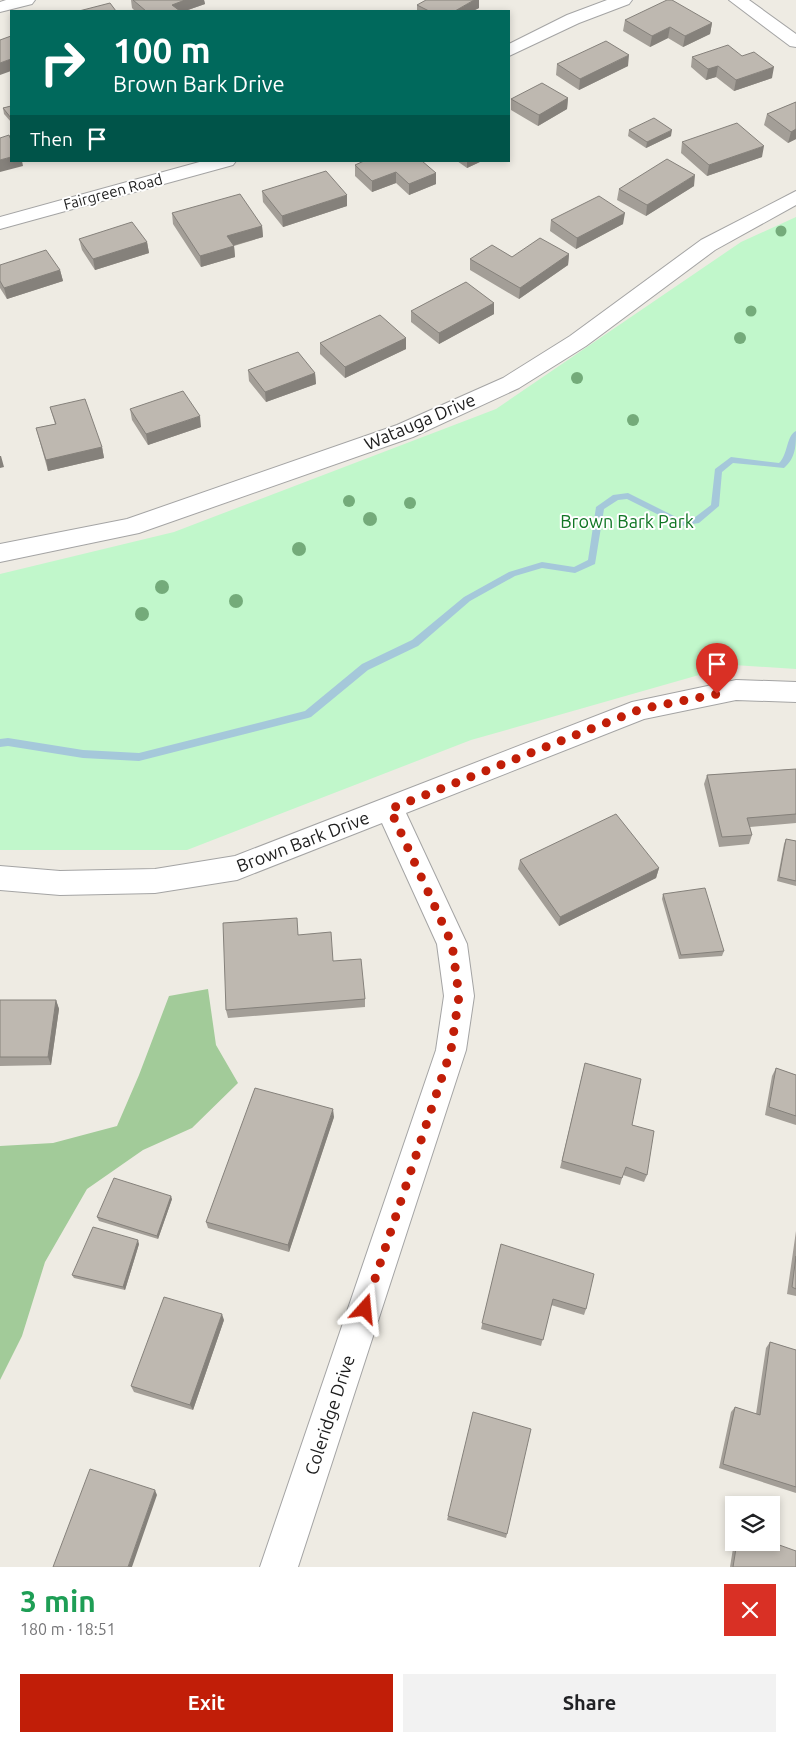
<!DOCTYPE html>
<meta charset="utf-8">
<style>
:root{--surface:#fff;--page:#f2f2f2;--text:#202124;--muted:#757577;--accent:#c11e08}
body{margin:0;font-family:Ubuntu,sans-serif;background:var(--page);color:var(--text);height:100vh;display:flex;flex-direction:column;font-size:19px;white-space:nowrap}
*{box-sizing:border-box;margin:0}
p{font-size:16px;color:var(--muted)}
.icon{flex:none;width:28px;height:28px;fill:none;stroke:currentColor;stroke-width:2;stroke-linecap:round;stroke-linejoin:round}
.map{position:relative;height:1567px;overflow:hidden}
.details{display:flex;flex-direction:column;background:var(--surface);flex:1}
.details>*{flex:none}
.guide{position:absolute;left:10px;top:10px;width:500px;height:152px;border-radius:0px;box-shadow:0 2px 8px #0003;background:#00695c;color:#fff;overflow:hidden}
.fabs{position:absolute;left:725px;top:1496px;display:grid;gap:10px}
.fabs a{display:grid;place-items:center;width:55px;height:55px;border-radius:0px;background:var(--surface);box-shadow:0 2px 8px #0003;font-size:25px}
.pin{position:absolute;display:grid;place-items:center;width:42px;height:42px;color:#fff;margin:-51px -21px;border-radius:50% 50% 50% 0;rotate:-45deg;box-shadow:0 0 5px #0007}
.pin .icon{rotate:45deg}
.me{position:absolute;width:55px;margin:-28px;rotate:18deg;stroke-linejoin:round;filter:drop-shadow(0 0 4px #0008)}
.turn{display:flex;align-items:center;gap:18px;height:105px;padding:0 20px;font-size:22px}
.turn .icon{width:65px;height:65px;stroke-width:2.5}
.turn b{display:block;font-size:35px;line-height:42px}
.then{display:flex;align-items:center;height:48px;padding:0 20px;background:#0003;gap:10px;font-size:19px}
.round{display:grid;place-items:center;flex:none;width:52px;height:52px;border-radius:0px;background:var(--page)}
.summary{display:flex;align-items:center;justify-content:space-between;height:85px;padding:0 20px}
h1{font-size:30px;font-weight:600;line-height:38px;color:#1e9e55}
.cta{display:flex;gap:10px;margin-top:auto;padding:10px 20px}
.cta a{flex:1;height:58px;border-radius:0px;background:var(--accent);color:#fff;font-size:20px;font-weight:600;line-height:58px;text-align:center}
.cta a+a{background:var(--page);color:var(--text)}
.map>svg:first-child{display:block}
.forest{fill:#a2cb99}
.park{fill:#c1f7cb}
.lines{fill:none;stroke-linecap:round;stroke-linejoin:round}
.stream{fill:#a5c8da;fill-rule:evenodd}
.minor-casing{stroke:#a4a4a4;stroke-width:2}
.minor{fill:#fff;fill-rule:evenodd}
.tree{fill:#74ab7a}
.wall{fill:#a39e97}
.shaded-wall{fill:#85817b}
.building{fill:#beb8b0;stroke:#85817b}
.route{stroke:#c11e08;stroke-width:9;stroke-dasharray:0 16.2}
.labels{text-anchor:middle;stroke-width:4;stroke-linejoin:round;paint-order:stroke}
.far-street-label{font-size:15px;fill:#1d1d1d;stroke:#fff}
.street-label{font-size:18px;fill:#1d1d1d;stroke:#fff}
.park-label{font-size:18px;fill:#107624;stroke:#fff}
</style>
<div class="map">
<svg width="796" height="1567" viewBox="0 0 796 1567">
<rect width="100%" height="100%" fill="#eeebe3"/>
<path class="forest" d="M208,989l8,56 22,38 -46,45 -49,22 -56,39 -42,73 -23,74 -22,44v-234l53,-3 64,-17 22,-51 30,-79z"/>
<path class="park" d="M796,217v452l-62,-4 -263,75 -284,110h-187v-276l174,-42 322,-123 245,-167z"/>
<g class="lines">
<path class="stream" d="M796,431c0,14 0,27 -12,37l-51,-5 -11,9 -3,34 -20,17 -18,3 -54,-27 -9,1 -14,9 -9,55 -20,9 -33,-5 -27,8 -45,25 -52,45 -50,24 -57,47 -3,1 -169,43 -56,-3 -75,-12 -8,1v-8l8,-1 75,12 56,3 166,-42 57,-47 50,-24 52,-43 45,-25 33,-10 32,5 14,-7 8,-53 17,-12 15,-2 54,27 12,-2 17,-13 4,-36 16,-12 48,6c9,-8 7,-27 17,-32z"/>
<defs>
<path id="minor" d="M6,0h29l-3,4 -32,8v-10z
M607,0h25l-3,4 -50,19 -70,33v-12l58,-29z
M729,0h20l47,34v13l-6,-1z
M203,161h33l-3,4 -233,64v-12z
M796,191v14l-81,45 -129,96 -67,42 -106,49 -274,96 -139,29v-18l127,-25 270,-94 106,-47 67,-42 131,-96z
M736,680l60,2v20l-60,-2 -92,19 -238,94 61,131 7,52 -8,54 -168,517h-38l176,-517 8,-54 -7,-52 -55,-121 -145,57 -82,13 -95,2 -60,-5v-24l60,5 95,-2 80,-13 397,-154z"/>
</defs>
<use href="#minor" class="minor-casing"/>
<use href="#minor" class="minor"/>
</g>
<g class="tree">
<circle cx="781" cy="231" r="5.5"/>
<circle cx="751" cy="311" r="5.5"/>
<circle cx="740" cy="338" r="6"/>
<circle cx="577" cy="378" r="6"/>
<circle cx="633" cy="420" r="6"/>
<circle cx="349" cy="501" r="6"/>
<circle cx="410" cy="503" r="6"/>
<circle cx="370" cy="519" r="7"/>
<circle cx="299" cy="549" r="7"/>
<circle cx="162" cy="587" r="7"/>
<circle cx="236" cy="601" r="7"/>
<circle cx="142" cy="614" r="7"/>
</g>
<path class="wall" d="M131,0h73l1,4 -20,7h-50l-3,-3z
M417,5l62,3 -6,3h-56z
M625,20l87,3 -2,11 -27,13 -15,-9 -18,9 -27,-16z
M692,57l80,21 -38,13 -18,-14 -10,3 -15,-13z
M557,64l71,2 -49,24 -23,-15z
M568,98l-1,11 -29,17 -27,-16v-11z
M796,102v37l-8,4 -24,-18 3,-11z
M11,106v16l-7,-8 -1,-6z
M629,130l42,6 -25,12 -18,-12z
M682,142l80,15 -55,19 -26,-23z
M457,161h25l-15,7z
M355,165l81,8v11l-27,11 -13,-12 -24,9 -17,-16z
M694,186l-48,30 -29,-16 2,-11z
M262,191l85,15 -64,21 -20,-25z
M172,213l90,13 1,11 -29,9 1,11 -34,10 -28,-43z
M551,220l72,4 -47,25 -26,-18z
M79,239l68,3 2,11 -54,17 -13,-20z
M569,254l-1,11 -49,34 -49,-29v-11l42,-2z
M0,265l60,5 3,11 -56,18 -7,-11z
M494,303v11l-55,30 -28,-22v-11z
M406,338v11l-61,29 -25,-24v-11z
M248,370l67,3 1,11 -50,18 -17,-21z
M50,407l52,40 2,11 -56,13 -12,-43 19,-4z
M130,409l71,18 -53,18 -16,-25z
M796,769v54l-46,4 2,8 -3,9 -30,3 -15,-63 3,-9z
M786,839l10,2v45l-19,-5 7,-37z
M520,860l139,8 -3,10 -97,48 -41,-57z
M663,894l61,57 -2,5 -43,3 -17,-60z
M298,935l35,26 32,38v8l-137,11 -2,-8z
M0,1000h56l3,9 -8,56 -51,1z
M585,1063l47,62 15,50 -3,7 -21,-7 -3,10 -60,-17z
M776,1068l20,7v50l-31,-10 7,-39z
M334,1117l-45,135 -81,-24 -2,-6z
M172,1199l-14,40 -59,-18 -2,-4z
M796,1231v65l-9,-2z
M139,1244l-14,46 -51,-12 -2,-3z
M501,1244l85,65 -2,6 -33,-10 -10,41 -60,-17z
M224,1320l-31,90 -59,-18 -3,-6z
M770,1342l26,8v143l-77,-25 12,-56 4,-5 21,7 10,-66z
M448,1516l59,18 -1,4 -59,-18z
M734,1542h37l25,25h-66z"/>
<path class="shaded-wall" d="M185,0h19l1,4 -20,7h-12l-1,-6z
M474,0h5v8l-6,3h-18z
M712,23l-2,11 -27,13 2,-11z
M670,27l-2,11 -18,9 2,-11z
M629,55l-1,11 -49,24 1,-11z
M11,59v12l-11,4v-12z
M718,66l-2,11 -10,3 2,-11z
M774,67l-2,11 -38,13 2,-11z
M568,98l-1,11 -29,17 1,-11z
M796,129v10l-8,4 3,-11z
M672,130l-1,6 -25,12 1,-6z
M764,146l-2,11 -55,19 2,-11z
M11,157v4h11l1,5 -23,6v-12z
M467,161h15l-15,7z
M396,172v11l-24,9v-11z
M436,173v11l-27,11v-11z
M695,175l-1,11 -48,30 1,-11z
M347,195v11l-64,21 -1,-11z
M625,213l-2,11 -47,25 1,-11z
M262,226l1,11 -35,10 -1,-11z
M147,242l2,11 -54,17 -2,-11z
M234,246l1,11 -34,10 -1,-11z
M569,254l-1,11 -49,34 1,-11z
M60,270l3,11 -56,18 -3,-11z
M494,303v11l-55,30v-11z
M406,338v11l-61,29v-11z
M315,373l1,11 -50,18 -1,-10z
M200,416l1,11 -53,18 -2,-11z
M102,447l2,11 -56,13 -2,-11z
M0,456h1l3,11 -4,1z
M659,868l-3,10 -97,48 1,-9z
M56,1000l3,9 -8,56 -3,-8z
M333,1109l1,8 -45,135 -1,-7z
M171,1196l1,3 -14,40 -1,-3z
M138,1240l1,4 -14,46 -2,-3z
M222,1314l2,6 -31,90 -3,-5z
M155,1490l2,5 -25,72h-4z"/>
<path class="building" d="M133,0h52l-13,5 8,6h-34z
M426,0h48l-19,11h-26l-12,-6z
M667,0h5l40,23 -27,13 -15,-9 -18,9 -27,-16z
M110,3l6,8h-37z
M11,36v23l-11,4v-23z
M606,41l23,14 -49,24 -23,-15z
M728,45l14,11 12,-4 20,15 -38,13 -18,-14 -10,3 -16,-12z
M542,83l26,15 -29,17 -28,-16z
M796,102v27l-5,3 -24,-18z
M11,106v12l-8,-10z
M654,118l18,12 -25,12 -18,-12z
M737,123l27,23 -55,19 -27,-23z
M9,135l2,5v17l-11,3v-22z
M667,159l28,16 -48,30 -28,-16z
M364,161h58l14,12 -27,11 -13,-12 -24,9 -17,-16z
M326,171l21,24 -65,21 -20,-25z
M240,194l22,32 -35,10 7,10 -34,10 -28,-43z
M599,196l26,17 -48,25 -26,-18z
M132,222l15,20 -54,17 -14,-20z
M540,238l29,16 -49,34 -50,-29 22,-14 20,12z
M46,250l14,20 -56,18 -4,-7v-16z
M466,282l28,21 -55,30 -28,-22z
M380,315l26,23 -61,29 -25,-24z
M298,352l17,21 -50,19 -17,-22z
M183,391l17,25 -54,18 -16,-25z
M85,399l17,48 -56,13 -10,-32 20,-4 -6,-17z
M796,769v45l-49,4 5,17 -30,2 -15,-62z
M616,814l43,54 -99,49 -40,-57z
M786,839l10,2v40l-17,-4z
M705,888l19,63 -43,4 -18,-61z
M297,918l1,17 33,-3 2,29 28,-2 4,40 -139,11 -3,-87z
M0,1000h56l-8,57h-48z
M585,1063l56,16 -9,46 22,6 -7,44 -21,-8 -4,11 -60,-17z
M776,1068l20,7v41l-27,-9z
M255,1088l78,21 -45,136 -82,-23z
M114,1178l57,18 -14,40 -60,-19z
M93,1227l45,13 -15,47 -51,-12z
M501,1244l93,30 -8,35 -33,-10 -10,41 -61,-17z
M796,1256v33l-4,-2z
M164,1297l58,17 -32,91 -59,-19z
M770,1342l26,8v137l-73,-23 12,-57 25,8z
M473,1412l58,17 -24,105 -59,-18z
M90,1469l65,21 -27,77h-75z
M737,1542h34l25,9v16h-63z"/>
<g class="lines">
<path class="route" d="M365,1309l86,-259 8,-54 -7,-52 -62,-135 251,-100 76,-15"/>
</g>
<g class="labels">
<g class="far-street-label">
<text transform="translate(113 192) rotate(-15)" y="5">Fairgreen Road</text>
</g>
<g class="street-label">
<text transform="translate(420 422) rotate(-23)" y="6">Watauga Drive</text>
<text transform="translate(303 842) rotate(-21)" y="6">Brown Bark Drive</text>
<text transform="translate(330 1415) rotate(-72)" y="6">Coleridge Drive</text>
</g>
<g class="park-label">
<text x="627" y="528">Brown Bark Park</text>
</g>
</g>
</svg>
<div class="fabs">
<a><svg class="icon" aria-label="layers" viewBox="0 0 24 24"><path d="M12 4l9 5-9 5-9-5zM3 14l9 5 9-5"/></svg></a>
</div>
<div class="pin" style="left:717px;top:694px;background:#d93025"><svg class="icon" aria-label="arrive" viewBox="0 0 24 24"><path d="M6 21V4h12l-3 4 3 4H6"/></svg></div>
<svg class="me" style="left:365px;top:1309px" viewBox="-20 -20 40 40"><path d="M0-17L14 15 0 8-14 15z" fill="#c11e08" stroke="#fff" stroke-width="4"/></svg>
<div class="guide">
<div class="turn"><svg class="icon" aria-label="right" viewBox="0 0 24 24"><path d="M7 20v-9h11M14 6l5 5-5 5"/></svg><div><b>100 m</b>Brown Bark Drive</div></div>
<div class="then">Then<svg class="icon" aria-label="arrive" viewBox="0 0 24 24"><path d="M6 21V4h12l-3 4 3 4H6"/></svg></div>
</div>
</div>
<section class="details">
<div class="summary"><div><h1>3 min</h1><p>180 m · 18:51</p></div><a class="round" style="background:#d93025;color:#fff"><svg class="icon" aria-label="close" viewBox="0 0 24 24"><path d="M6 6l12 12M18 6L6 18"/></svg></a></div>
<div class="cta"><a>Exit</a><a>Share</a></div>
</section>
